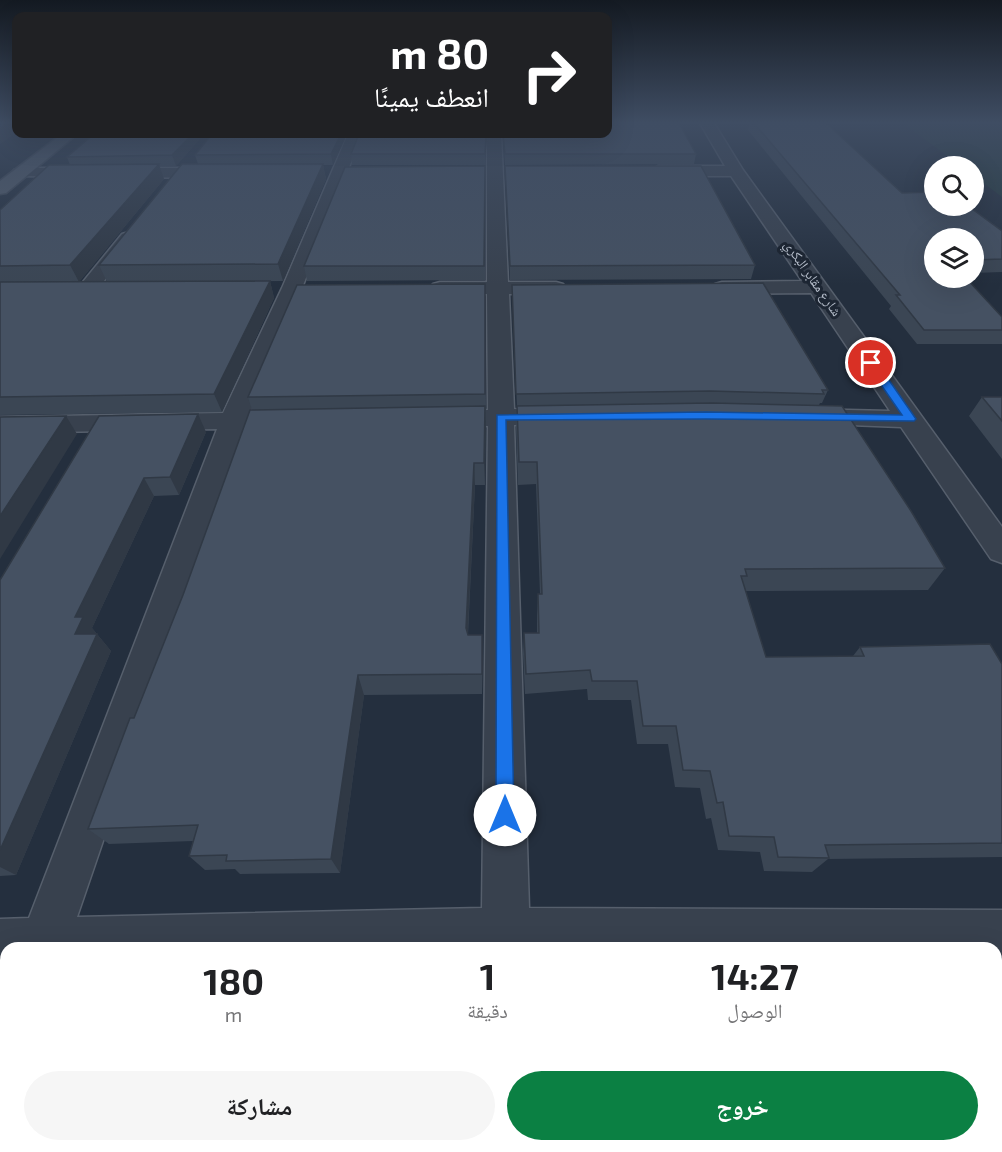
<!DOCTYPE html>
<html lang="ar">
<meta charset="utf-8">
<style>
:root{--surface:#fff;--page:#f6f6f6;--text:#202124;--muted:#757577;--accent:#0b8043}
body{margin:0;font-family:"Exo 2","Noto Naskh Arabic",sans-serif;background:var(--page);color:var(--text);direction:rtl;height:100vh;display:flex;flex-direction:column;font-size:22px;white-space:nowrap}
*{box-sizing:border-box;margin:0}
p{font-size:20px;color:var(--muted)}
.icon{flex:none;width:33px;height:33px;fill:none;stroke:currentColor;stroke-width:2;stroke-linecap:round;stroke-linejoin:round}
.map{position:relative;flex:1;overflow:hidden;direction:ltr}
.drawer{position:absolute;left:0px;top:942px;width:1002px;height:210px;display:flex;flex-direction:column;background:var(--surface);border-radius:18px 18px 0 0;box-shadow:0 6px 24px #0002;direction:rtl}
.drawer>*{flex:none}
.hud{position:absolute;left:12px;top:12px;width:600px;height:126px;border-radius:12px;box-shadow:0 6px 24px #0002;direction:rtl;background:#202124;color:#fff;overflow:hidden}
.buttons{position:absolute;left:924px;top:156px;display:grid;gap:12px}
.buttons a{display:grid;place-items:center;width:60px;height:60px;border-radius:50%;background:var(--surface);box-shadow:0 6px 24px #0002;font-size:30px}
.pin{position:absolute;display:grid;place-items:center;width:51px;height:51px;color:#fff;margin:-26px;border:3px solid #fff;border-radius:50%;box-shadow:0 2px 6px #0007}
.me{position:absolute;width:66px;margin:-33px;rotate:0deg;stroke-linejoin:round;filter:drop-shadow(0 0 4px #0008)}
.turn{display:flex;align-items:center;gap:21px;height:126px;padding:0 24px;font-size:27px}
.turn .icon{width:78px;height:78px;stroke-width:2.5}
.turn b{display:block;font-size:42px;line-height:51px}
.eta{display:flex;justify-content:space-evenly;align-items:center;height:102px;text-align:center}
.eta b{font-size:36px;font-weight:700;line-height:42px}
.button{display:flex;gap:12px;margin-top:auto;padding:12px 24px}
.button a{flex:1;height:69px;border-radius:36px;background:var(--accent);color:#fff;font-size:24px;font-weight:700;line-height:69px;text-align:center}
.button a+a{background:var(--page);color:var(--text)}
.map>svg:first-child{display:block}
.green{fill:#263c3f}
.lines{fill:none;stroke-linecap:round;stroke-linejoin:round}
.minor-casing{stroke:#565f6c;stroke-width:3}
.major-casing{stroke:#414a57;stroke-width:3}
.minor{fill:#38414e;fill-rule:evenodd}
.major{fill:#56606e;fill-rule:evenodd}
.wall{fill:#3b4654}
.shaded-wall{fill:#303945}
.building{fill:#455162;stroke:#303945;stroke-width:1.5}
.route{fill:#1a73e8;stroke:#114b97;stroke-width:1.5}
.labels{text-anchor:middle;stroke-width:6;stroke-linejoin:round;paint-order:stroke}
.far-street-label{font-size:14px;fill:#b4bcc9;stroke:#1d2633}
</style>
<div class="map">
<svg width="1002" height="1152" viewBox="0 0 1002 1152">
<rect width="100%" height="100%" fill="#242f3e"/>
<path class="green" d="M903,123h99v74l-28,-21v-10h-13z"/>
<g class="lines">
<defs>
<path id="minor" d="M700,123h14l29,47 259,357v36l-11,-4 -90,-132 -104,-4 -4,-6 4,-6 9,-2 84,2 -79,-118 -89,1 -7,-2 -3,-4 3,-4 7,-2 80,-1 -71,-105h-73l-8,-5 8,-5h67z
M348,134h14l-60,154 -52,125 51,1 4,6 -4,6 -57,3 -167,488 405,-9 6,-482 -57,-2 -4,-6 4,-6 57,-2 -1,-116h-47l-7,-2 -3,-4 3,-4 7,-2h47v-148h14l7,148h48l7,2 3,4 -3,4 -7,2h-47l5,115 57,2 4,6 -4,6 -57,2 15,483 473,2v48h-6v-10h-990v19h-6v-48l29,-1 188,-489 -217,4v-16l223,-4 59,-125z
M20,168h200l8,5 -8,5 -206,-2 -2,-3 2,-3z
M129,232l9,6 -46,58h-14l-3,-4 3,-4 44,-54z
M98,1146h58l-1,6h-58z"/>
<path id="major" d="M62,134h15l-71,59 -6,1v-13z"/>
</defs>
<use href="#minor" class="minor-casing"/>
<use href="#major" class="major-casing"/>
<use href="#minor" class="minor"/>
<use href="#major" class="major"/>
</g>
<path class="wall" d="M750,123h76l76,70 100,38v41l-28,1v-35l-40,40 68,39v27h-85l-28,-35 2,-3 -143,-176z
M94,134h110l-28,32h-17l5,13 -85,103 191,-1 4,17 -52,114 -222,3v-205l70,-45 -3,-8z
M347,134l-14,31h-10l3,14 -43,102 -176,1 -8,-17 99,-101 -3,-9z
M487,134l-2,31h-133l-1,-11z
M503,134h105l88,20 -2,10 -189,1z
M485,166v114l-178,1 -3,-15z
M505,166l250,99 -4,14 -241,1z
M485,284l1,124 -1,77h-10l-7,150 15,20 -1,39 -118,1 -24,178 -100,1 -5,-5 -30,1 -16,-14 4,-15 -84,3 -21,-15 46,-111 49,-123 69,-185 -4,-13z
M512,285l316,105 -6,13h-2l-1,2 126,163 -17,22 -183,1 21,66 87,-1 7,-9 142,17v193l-174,2 -16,13 -48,-1 -4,-19 -42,-2 -7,-32 -5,1 -6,-31 -25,-1 -7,-43h-31l-6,-44h-43l-1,-11 -62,5 -2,-40 1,-21h13v-18l1,-21h2l-4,-110 -18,1 -2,-57 1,-20z
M982,397h20v62l-33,-43z
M206,432l-27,63 -25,1 -62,132 19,23 -95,224 -16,1v-296z"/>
<path class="shaded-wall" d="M8,123h8v10l-16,11v-16z
M193,134h11l-28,32 -4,-11z
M341,134h6l-14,31 -2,-11z
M486,134h1l-2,31v-11z
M159,164l5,15 -85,103 -9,-17z
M323,164l3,15 -43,102 -5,-17z
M270,281l4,17 -52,114 -8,-18z
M485,406l1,22 -1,57 -1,-22z
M198,414l8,18 -27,63 -9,-18z
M66,416l11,18 -77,125v-43z
M474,463l1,22 -8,163 -1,-20z
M144,478l10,18 -62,132 19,23 -95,224 -16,-8v-17l75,-216v-17z
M482,635l1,20 -1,39z
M358,675l6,20 -24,178 -9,-14z
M6,1110v36h36l-3,6h-39v-27z"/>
<path class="building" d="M0,123h8l-8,5z
M608,123h71l17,31h-191l-2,-20h105z
M754,123h72l76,70 32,-1v14h34l34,25v28l-28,1v-22h-40v40h32l36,39v13h-78l-28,-35h4z
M94,134h99l-21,21 -105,2z
M212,134h129l-10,20 -136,1z
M359,134h127l-1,20h-134z
M159,164l-89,101 -70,1v-56l49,-45z
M182,164h141l-45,100 -179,1z
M485,166l-1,100h-180l41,-99z
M505,166h196l54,99 -245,1z
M270,281l-56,113 -214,3v-115z
M763,283l65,107h-6l2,4 -114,-3 -194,3 -4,-109z
M485,284v110l-237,3 49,-112z
M982,397h20v24z
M712,403l130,3 69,105 34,57 -200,1 2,7h-6l25,81 98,-1 -4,-9 130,-3 12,20v179l-177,2 4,13 -51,-1 -4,-20 -45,-1 -6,-34 -6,1 -7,-32 -27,-1 -7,-44h-33l-6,-45h-45l-2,-11 -64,4 -2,-41h15l-1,-39h4l-5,-132h-18l-2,-56z
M485,406l-1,57h-10l-8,165 2,7h14v39l-124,1 -27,184 -105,2 1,-6 -38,1 9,-31 -110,4 42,-111h4l49,-123 67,-185z
M198,414l-28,63 -26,1 -69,139h8l-8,17h22l-97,216v-270l99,-164z
M66,416l-66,100v-99z
M0,1005l6,1v104l-6,15z
M996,1127l6,16v9h-522l1,-6h515z"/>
<linearGradient id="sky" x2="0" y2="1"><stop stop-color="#141a22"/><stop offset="0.43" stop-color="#3f4d63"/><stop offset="1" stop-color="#3f4d63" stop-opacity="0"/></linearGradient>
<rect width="1002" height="285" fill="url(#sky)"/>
<path class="route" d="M868,360h7l41,59 -2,2 -208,-2 -200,1 8,395 -3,6 -6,3 -6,-3 -3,-6 1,-400 209,-3 196,3 -36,-52z"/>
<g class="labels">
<g class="far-street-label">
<text transform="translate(813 278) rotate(55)" y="5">شارع مقابر البكري</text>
</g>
</g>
</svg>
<div class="buttons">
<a><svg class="icon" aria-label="search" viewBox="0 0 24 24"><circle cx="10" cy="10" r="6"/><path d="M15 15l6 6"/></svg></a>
<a><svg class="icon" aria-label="layers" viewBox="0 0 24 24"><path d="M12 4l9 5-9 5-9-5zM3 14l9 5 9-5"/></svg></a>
</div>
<div class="pin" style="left:871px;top:363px;background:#d93025"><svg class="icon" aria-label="arrive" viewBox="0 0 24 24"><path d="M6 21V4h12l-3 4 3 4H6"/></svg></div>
<svg class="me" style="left:505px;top:815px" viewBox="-20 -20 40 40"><circle r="19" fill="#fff"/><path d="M0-13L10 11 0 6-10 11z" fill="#1a73e8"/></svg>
<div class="hud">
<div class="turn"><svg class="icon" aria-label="right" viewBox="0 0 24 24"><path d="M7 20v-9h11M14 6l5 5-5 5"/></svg><div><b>80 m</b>انعطف يمينًا</div></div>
</div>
<section class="drawer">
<div class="eta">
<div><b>14:27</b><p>الوصول</p></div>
<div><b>1</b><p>دقيقة</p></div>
<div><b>180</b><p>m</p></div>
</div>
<div class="button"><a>خروج</a><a>مشاركة</a></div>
</section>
</div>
